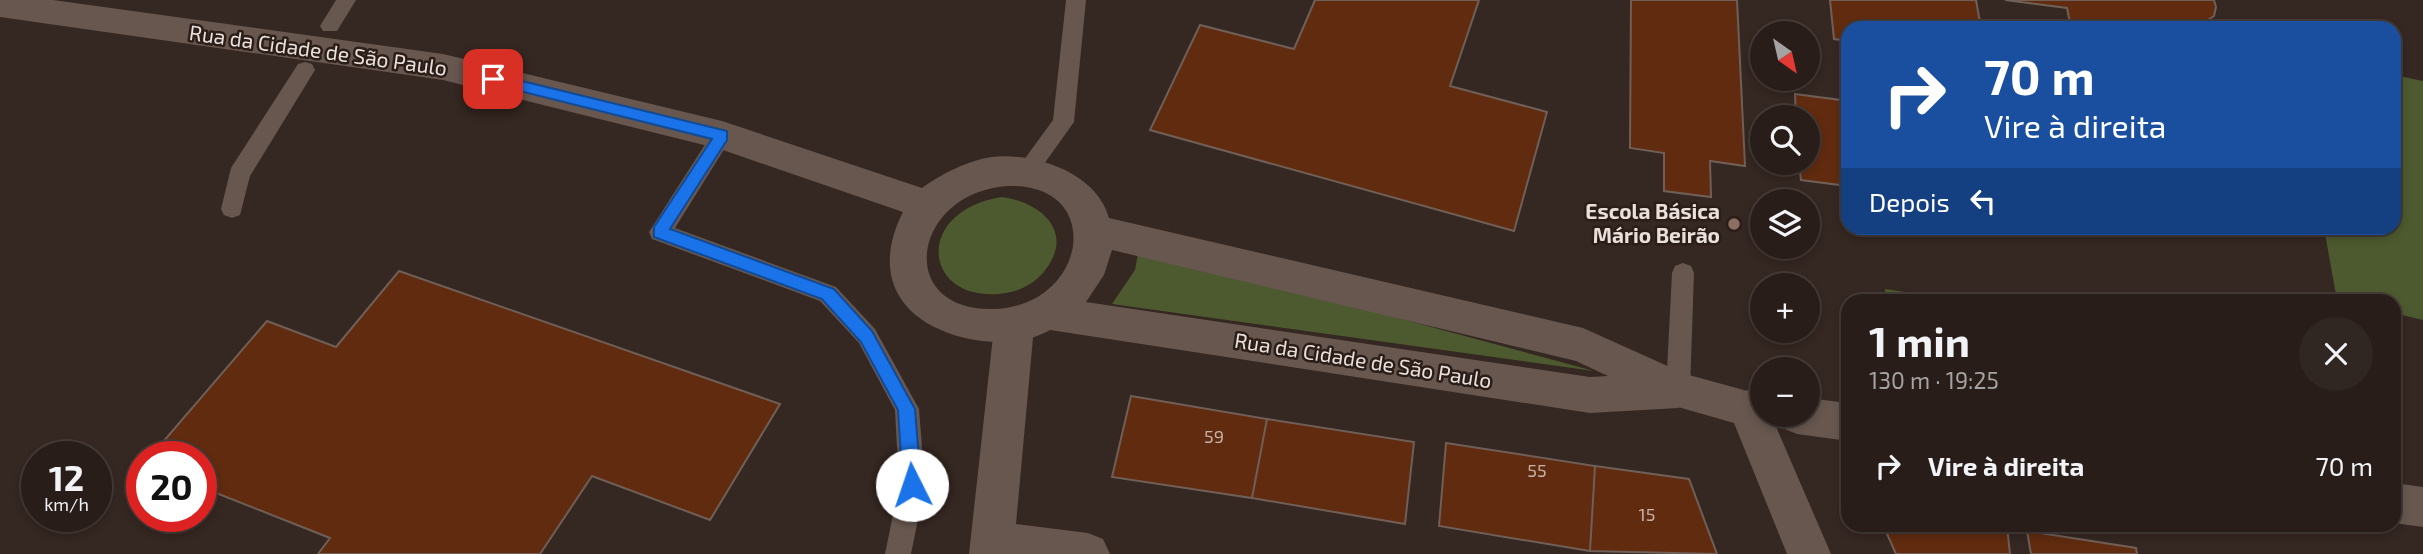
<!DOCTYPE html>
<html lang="pt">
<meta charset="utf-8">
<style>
:root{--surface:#281d19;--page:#302622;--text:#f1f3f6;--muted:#a5a2a2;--line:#443b38}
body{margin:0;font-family:"Exo 2",sans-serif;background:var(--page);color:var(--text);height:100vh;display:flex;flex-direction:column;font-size:26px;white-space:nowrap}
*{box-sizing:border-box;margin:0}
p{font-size:23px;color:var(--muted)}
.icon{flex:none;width:38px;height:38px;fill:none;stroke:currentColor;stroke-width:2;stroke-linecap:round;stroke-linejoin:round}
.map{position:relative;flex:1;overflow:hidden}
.drawer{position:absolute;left:1841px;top:294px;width:560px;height:238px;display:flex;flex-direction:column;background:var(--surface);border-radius:21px;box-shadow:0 4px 10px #0003,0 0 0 2px var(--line)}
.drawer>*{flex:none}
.top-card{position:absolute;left:1841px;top:21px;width:560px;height:214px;border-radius:21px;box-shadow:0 4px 10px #0003,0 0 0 2px var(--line);background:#1a4fa0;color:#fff;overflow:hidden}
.needle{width:46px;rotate:146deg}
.tools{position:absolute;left:1750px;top:21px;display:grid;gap:14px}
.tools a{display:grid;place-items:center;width:70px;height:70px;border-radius:50%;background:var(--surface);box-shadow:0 4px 10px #0003,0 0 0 2px var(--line);font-size:35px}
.speed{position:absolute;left:21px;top:441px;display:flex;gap:14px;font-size:35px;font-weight:700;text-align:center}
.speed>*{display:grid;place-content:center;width:91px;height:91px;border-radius:50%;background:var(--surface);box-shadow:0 4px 10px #0003,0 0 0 2px var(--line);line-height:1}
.speed small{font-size:18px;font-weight:400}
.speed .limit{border:10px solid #d22;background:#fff;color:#111}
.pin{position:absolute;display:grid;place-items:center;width:60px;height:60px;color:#fff;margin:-30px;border-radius:14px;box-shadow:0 4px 10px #0006}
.me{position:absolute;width:77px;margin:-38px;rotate:356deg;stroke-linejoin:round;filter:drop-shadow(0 0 5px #0008)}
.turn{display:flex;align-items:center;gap:24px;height:147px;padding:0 28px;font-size:32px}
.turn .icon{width:91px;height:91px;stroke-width:2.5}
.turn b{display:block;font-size:49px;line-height:60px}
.then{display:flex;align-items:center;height:66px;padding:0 28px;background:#0003;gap:14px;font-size:26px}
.round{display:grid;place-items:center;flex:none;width:74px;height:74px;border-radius:37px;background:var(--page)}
.head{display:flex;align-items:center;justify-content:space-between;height:119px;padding:0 28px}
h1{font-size:42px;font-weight:700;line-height:52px}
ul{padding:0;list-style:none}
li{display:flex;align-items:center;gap:21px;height:105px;padding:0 28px}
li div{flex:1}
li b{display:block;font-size:26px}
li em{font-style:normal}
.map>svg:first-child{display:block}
.green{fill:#4d5a2f}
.building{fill:#602b0f;stroke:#6f5f57;stroke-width:2}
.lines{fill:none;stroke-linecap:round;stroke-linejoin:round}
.service{fill:#67574f;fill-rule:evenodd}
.minor{fill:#67574f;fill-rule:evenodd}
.tertiary{fill:#67574f;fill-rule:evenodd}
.route{fill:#1a73e8;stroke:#114b97;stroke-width:2}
.education-dot{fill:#8d6e63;stroke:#2b1d17;stroke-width:2.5}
.labels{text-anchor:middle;stroke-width:5;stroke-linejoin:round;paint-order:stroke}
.number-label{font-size:18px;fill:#c7b2a8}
.street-label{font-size:21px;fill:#e9dfdb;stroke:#2b1d17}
.poi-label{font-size:21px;font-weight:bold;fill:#e9dfdb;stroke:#2b1d17;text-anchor:end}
</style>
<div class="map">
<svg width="2423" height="554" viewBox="0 0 2423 554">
<rect width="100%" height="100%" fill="#352721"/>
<path class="green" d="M2394,75l29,6v239l-29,-7v-12l-57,-1 -13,-72h70z
M1002,197c37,5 73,33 44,72 -9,13 -25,22 -40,24 -83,13 -95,-82 -4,-96z
M1139,248l455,123 -482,-67 23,-34z
M1885,289l80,12h-79z"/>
<path class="building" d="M1315,0h164l-29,86 97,26 -33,119 -364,-101 50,-105 94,24z
M1631,0h106l8,166 -35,-5 1,36 -47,-6v-38l-34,-5z
M1830,0h146l5,28h-133v13l-14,-2z
M2005,0h209l2,7 -2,9 -9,6h-26l2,6h-110l-4,-20z
M1795,94l53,7v85l-47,-6 -2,-17h9v-46h-12z
M399,271l381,133 -70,116 -118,-44 -52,78h-222l12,-16 -129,-51v-30h-51l117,-136 69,26z
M1131,396l136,23 -15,79 -140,-21z
M1267,419l147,23 -9,82 -153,-26z
M1446,443l149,23 -5,85 -151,-25z
M1595,466l94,13 28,75 -127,-3z
M1883,525l124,1 3,28h-114z
M2027,531l109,17 1,6h-106z"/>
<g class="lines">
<path class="service" d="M336,0h20l-19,31h-14l-3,-5z
M1066,0h20l-12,122 -40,56 -8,3 -8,-3 -3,-6 38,-52z
M305,62l7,2 3,6 -65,106 -10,39 -8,3 -8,-3 -3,-6 10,-41 67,-104z
M722,127l7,2 4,6 -58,93 161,59 39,42 44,80 6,76 -14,69h-26l14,-69 -4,-75 -36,-67 -39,-42 -168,-62 -3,-7 66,-103z
M1683,263l8,3 3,7 -4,117 -4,8 -8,3 -8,-3 -4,-8 6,-117 3,-7z"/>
<path class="minor" d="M1014,310l14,5 6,12 -18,197 72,9 15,6 7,15h-141l25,-227 6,-12z
M1678,372l84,23v20h9l60,139h-44l-53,-131 -70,-20 -6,-13 6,-13z"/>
<path class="tertiary" d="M0,0h53l390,54 279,67 200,67c19,-14 47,-28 70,-31 41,-5 105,15 117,61l474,110 109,49 6,13 -6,13 -14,5 -88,5 -540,-83c-26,15 -58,14 -85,8 -66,-16 -94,-63 -62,-126l-183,-63 -277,-69 -443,-63zM1009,186c98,-2 78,122 -17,123 -99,1 -79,-118 17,-123zM1112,250l464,111 32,15 -18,1 -504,-75 18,-27z
M1748,390l14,2v23h46v-17l40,5v38l-51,-7 -15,-6 -4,-9 -2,4 -14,5 -28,-7 -6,-13 6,-13z
M2394,483l29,4v40l-29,-4z"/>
</g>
<path class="route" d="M493,74l234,57v9l-57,89 164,60 38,42 43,78 6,76 -3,6h-12l-3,-6 -5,-75 -37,-68 -39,-43 -168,-62v-10l58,-88 -224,-56v-7z"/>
<circle class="education-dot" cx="1734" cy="224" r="7"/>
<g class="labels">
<g class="number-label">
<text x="1214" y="443">59</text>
<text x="1537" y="477">55</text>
<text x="1647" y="521">15</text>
</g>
<g class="street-label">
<text transform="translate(318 51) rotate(8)" y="7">Rua da Cidade de São Paulo</text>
<text transform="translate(1363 361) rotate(9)" y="7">Rua da Cidade de São Paulo</text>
</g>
<g class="poi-label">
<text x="1720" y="219">Escola Básica<tspan x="1720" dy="24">Mário Beirão</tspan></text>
</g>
</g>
</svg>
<div class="tools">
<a><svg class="needle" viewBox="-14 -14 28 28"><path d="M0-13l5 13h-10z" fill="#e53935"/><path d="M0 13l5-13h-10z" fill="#a5a2a2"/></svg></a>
<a><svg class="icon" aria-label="search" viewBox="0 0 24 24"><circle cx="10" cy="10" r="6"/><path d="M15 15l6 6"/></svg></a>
<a><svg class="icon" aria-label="layers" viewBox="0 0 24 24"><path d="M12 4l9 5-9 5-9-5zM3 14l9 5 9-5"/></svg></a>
<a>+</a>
<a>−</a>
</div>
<div class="speed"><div>12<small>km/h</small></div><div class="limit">20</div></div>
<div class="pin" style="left:493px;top:79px;background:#d93025"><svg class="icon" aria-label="arrive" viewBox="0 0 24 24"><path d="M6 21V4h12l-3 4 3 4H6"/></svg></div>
<svg class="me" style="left:912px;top:485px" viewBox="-20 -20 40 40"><circle r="19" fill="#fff"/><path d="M0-13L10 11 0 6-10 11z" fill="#1a73e8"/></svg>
<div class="top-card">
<div class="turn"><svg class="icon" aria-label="right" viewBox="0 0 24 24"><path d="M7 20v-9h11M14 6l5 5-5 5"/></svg><div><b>70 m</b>Vire à direita</div></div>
<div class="then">Depois<svg class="icon" aria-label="left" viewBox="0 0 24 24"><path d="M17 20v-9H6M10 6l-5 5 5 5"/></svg></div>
</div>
<section class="drawer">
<div class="head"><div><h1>1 min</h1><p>130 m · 19:25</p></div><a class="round"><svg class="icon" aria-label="close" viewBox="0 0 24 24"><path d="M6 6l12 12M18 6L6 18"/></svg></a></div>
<ul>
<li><svg class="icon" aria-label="right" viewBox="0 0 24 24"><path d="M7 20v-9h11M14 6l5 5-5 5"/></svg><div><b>Vire à direita</b></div><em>70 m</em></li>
</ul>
</section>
</div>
